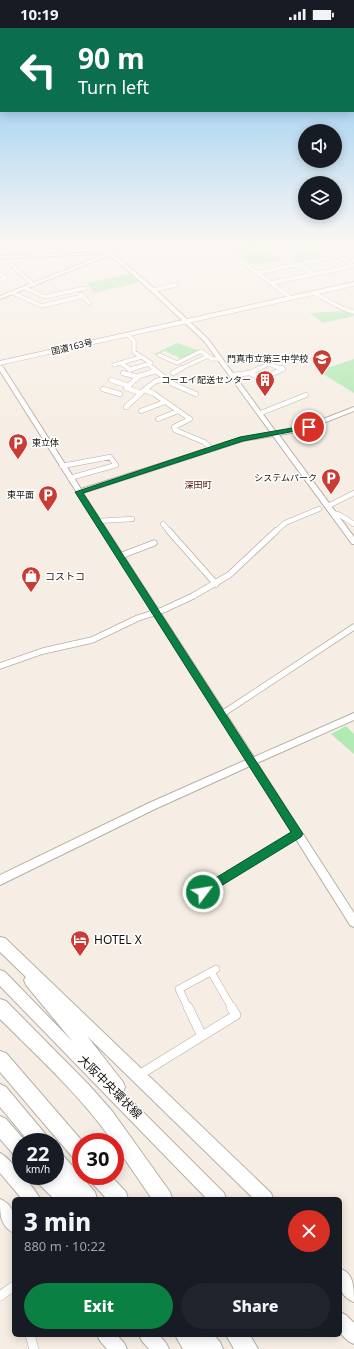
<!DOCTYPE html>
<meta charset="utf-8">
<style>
:root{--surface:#171b24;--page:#20242c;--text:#f1f3f6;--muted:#9ea1a6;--accent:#0b8043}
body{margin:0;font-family:"Noto Sans","Noto Sans JP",sans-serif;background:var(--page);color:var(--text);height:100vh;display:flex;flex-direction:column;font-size:15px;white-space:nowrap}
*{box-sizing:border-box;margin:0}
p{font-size:13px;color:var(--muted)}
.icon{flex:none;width:22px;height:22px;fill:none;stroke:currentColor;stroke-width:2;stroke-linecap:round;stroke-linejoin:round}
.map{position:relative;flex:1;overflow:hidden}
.details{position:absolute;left:12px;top:1169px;width:330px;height:140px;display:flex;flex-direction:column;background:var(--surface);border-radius:6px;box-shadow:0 2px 10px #0003}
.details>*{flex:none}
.top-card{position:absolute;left:0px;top:0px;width:354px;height:84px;box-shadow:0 2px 10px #0003;background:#0b6e4f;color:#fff;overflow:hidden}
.fabs{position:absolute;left:298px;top:96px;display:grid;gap:8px}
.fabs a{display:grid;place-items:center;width:44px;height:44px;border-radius:50%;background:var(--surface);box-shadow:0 2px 10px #0003;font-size:20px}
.speed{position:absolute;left:12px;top:1105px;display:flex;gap:8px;font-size:20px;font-weight:700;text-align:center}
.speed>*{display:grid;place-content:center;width:52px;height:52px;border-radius:50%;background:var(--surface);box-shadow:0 2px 10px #0003;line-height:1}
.speed small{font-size:10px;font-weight:400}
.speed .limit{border:6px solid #d22;background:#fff;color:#111}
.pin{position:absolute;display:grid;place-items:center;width:34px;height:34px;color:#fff;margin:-17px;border:2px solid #fff;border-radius:50%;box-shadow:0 1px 4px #0007}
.me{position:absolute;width:44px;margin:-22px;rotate:59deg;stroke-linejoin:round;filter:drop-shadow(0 0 3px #0008)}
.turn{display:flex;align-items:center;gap:14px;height:84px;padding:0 12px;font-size:18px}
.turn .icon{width:52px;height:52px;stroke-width:2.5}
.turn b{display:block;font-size:28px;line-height:34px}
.round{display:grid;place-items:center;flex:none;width:42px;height:42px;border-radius:21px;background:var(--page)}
.summary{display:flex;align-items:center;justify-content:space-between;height:68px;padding:0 12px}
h1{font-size:24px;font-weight:800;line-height:30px}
.button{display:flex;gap:8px;margin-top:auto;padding:8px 12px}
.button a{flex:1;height:46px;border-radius:24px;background:var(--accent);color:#fff;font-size:16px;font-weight:800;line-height:46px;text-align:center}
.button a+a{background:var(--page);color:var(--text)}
.status{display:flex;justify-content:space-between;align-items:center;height:28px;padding:0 20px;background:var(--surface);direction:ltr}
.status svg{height:11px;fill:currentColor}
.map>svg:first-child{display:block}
.green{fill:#b1e9b3}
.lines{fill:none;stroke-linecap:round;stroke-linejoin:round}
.minor-far4-casing{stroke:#b6afa6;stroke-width:4.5}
.minor-far3-casing{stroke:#b6afa6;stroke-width:5.5}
.minor-far2-casing{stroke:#b6afa6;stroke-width:7}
.minor-far1-casing{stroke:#b6afa6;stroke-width:8}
.minor-casing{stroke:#b6afa6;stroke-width:10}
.tertiary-casing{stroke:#b6afa6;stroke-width:2}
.primary-casing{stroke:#b6afa6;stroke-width:2}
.trunk-casing{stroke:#b6afa6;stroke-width:1}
.motorway-casing{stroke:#b6afa6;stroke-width:2}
.minor-far4{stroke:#fff;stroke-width:3.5}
.minor-far3{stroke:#fff;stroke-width:4.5}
.minor-far2{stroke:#fff;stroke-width:5.5}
.minor-far1{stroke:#fff;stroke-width:7}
.minor{stroke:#fff;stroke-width:9}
.tertiary{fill:#fff;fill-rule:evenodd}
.primary{fill:#fff;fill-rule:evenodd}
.trunk{fill:#fff;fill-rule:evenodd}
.motorway{fill:#fff;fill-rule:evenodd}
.route{fill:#0b8043;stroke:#07532c}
.labels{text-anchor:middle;stroke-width:3;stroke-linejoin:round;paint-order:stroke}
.far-street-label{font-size:9px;fill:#14120e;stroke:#fff}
.far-poi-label{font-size:9px;fill:#14120e;stroke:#fff;text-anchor:end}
.far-neighbourhood-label{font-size:9px;fill:#4f0b08;stroke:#fff}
.poi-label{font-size:10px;fill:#14120e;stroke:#fff;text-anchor:start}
.near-poi-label{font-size:12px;fill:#14120e;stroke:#fff;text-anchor:start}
.near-street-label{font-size:12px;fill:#14120e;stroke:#fff}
</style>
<div class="status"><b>10:19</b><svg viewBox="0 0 49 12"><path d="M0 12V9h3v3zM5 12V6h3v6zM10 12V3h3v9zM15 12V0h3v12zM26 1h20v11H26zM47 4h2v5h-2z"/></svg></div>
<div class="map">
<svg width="354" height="1321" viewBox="0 0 354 1321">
<rect width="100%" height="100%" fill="#f6eee4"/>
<path class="green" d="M258,215l24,17 -28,5 -22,-16z
M307,219l17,11 -25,5 -9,-6z
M130,246l10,8 -46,11 -7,-10z
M344,283l10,2v3l-31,7 -13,-10z
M177,315l23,8 -18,8 -17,-8 -9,4 -2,-1z
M354,331v34l-36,-22z
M346,698l8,8v20l-23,-20z"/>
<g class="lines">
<defs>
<path id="minor-far4" d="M21,214l13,9 14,4
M56,214l2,2
M216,214l75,56
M317,214l37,24
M8,234l26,23
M299,236l15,10
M257,245l81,-17
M0,246l6,4 -6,2
M271,255l83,-17
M25,260l20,9 40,-9
M153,262l23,-5
M13,265l29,13 41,-10
M313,265c13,5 28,17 41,19
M81,266l8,9
M128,307l6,6v11l17,11 -3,1 6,5
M159,327l18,8 24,-12 11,8h8
M121,335l8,6
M114,337l27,-8
M132,341l16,-5
M180,341l28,-13
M258,341l11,-5 13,5"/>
<path id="minor-far3" d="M128,340l2,2 5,-2
M153,340l3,3 -17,5 -13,12 15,5 3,-3 9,3 37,26 -16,8 1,3 29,12 8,7
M156,343l17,13 23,10
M123,345l15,4
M173,345l9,-5
M250,345l12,6 21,-10 -1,-1
M250,345l10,-5
M233,347l17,-2
M111,352l18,6
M103,361l17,5
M144,362l12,-9 10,-2
M126,379l15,-14
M141,383l24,-9
M261,385l45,-18
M158,391l20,-8
M62,438l48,-9 6,8 -46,13
M328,478l26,-13
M333,485l7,2 14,9
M97,493l35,-2
M163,496l7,8
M275,504l10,-9 34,-14"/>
<path id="minor-far2" d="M169,503l47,53
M120,528l34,-13
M0,638l43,-15 49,-11 46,-22 25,-8 30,-14 36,-21 47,-44
M222,686l132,-87"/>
<path id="minor-far1" d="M203,864l95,-58
M211,944l21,36
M188,980l-9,-19 37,-20"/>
<path id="minor" d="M188,979l14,29
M139,1047l97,-60 -5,-8
M0,1268l14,-10
M30,1307l4,14"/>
<path id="tertiary" d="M95,214h4l11,9c17,-4 33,-9 50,-9l-47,11 42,36 53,50 68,93 24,-4 54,-21v4l-51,20 -24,4 75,102v7h-2l-79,-108 -30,5 -160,52 171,264 100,-44v7l-97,43 97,150v14l-4,-2 -100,-159 -95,43 -155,76v-10l149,-72 97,-43 -246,-389v-6l3,2 78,122 159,-51 31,-5 -67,-92 -53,-50 -42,-37 -1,2 -108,43v-3l105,-42 -105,4v-2l106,-4z
M350,214h4v1h-3z"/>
<path id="primary" d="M0,909l5,1 266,255 2,6h-19l-167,-163 36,46 2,5 -2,5 101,101 2,6h-19l-207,-213v-16l5,2 68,70 -47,-57 -2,-5 2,-3 -26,-25z
M0,1125c9,4 36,37 40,46h-18l-22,-26z
M0,1171c16,7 14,19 14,34 -14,-7 -14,-19 -14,-34z
M340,1241c14,3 14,20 14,33 -16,-6 -14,-18 -14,-33z
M340,1284l6,3 8,8v21l-6,-3 -8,-8z
M97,1307h20l7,8 3,6h-20l-7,-8z
M139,1307h20l7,8 3,6h-20l-7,-8z"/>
<path id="trunk" d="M354,254v4l-354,79v-4z"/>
<path id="motorway" d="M0,971l6,2 83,84 23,26 58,81 2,7h-20l-37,-54v-3h-2c-32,-46 -74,-84 -113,-123z
M0,1023l6,2 77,89h-2v21l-6,-3 -75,-88z
M0,1056l6,3 41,49 3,6h-21l-29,-35z
M0,1088l6,3 20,23h-5v17l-6,-3 -15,-17z
M55,1122l6,3 34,39 2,7h-43l-16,-16 -2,-7h19z
M90,1148h21l15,16 2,7h-21l-15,-16z
M175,1307h39l6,7 3,7h-40z
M226,1307h24l8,14h-24z"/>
</defs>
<use href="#minor-far4" class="minor-far4-casing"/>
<use href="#minor-far3" class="minor-far3-casing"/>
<use href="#minor-far2" class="minor-far2-casing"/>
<use href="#minor-far1" class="minor-far1-casing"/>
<use href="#minor" class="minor-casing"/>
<use href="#tertiary" class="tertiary-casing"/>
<use href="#primary" class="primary-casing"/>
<use href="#trunk" class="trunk-casing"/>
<use href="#motorway" class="motorway-casing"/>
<use href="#minor-far4" class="minor-far4"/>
<use href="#minor-far3" class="minor-far3"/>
<use href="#minor-far2" class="minor-far2"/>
<use href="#minor-far1" class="minor-far1"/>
<use href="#minor" class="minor"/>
<use href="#tertiary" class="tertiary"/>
<use href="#primary" class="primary"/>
<use href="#trunk" class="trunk"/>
<use href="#motorway" class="motorway"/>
</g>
<linearGradient id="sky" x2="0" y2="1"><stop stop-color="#82c3f1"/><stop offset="0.54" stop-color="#fbf7f3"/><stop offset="1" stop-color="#fbf7f3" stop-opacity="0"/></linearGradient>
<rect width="354" height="399" fill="url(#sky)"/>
<path class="route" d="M309,397l2,1v2l-68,13 -160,52 220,341 -2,3 -98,60 -4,-2 -1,-3 1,-4 92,-56 -216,-340 165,-55z"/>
<defs>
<symbol id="school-pin" viewBox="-11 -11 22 30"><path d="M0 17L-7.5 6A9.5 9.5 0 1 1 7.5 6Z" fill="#ca3c33" stroke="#fff"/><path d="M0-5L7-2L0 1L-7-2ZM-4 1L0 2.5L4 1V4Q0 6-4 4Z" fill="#fff"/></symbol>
<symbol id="building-pin" viewBox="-11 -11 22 30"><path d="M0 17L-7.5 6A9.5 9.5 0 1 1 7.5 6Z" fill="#ca3c33" stroke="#fff"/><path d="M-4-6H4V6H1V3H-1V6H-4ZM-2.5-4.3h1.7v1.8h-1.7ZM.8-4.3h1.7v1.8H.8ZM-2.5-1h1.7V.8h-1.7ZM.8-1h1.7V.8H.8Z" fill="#fff"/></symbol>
<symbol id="parking-pin" viewBox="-11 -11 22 30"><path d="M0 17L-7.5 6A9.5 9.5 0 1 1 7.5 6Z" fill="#ca3c33" stroke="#fff"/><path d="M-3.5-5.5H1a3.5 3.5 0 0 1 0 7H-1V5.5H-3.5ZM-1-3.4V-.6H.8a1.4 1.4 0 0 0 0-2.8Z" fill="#fff"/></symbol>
<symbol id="shop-pin" viewBox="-11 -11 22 30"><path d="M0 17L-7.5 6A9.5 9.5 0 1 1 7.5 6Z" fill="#ca3c33" stroke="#fff"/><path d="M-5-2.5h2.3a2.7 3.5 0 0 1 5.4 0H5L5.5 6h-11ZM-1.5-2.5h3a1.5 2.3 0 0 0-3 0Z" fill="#fff"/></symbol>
<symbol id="hotel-pin" viewBox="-11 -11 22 30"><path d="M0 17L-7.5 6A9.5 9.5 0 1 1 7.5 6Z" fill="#ca3c33" stroke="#fff"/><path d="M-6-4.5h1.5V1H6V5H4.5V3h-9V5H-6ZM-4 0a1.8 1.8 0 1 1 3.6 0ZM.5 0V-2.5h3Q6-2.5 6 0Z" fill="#fff"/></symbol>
</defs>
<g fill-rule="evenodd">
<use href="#school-pin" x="311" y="320" width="22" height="30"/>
<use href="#building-pin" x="254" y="341" width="22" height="30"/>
<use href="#parking-pin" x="7" y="404" width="22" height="30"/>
<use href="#parking-pin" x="320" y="439" width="22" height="30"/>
<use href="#parking-pin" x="37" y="456" width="22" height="30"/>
<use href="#shop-pin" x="20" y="537" width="22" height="30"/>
<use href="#hotel-pin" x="69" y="901" width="22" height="30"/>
</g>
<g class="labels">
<g class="far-street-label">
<text transform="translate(72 319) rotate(-13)" y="3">国道163号</text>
</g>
<g class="far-poi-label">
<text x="308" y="334">門真市立第三中学校</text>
<text x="251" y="355">コーエイ配送センター</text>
<text x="32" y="418" text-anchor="start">東立体</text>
<text x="317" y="453">システムパーク</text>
<text x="34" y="470">東平面</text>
</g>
<g class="far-neighbourhood-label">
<text x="198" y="460">深田町</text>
</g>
<g class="poi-label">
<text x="45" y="552">コストコ</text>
</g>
<g class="near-poi-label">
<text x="94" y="916">HOTEL X</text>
</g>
<g class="near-street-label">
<text transform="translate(110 1059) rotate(45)" y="4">大阪中央環状線</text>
</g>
</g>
</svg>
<div class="fabs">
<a><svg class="icon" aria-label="sound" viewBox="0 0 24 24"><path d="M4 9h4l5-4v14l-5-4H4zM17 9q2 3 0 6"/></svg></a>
<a><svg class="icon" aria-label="layers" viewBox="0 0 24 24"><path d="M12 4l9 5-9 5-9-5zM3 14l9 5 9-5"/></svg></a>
</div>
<div class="speed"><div>22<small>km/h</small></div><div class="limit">30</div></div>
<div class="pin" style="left:309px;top:399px;background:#d93025"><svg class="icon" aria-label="arrive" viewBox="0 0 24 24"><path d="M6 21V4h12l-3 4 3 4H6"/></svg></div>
<svg class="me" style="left:203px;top:864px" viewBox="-20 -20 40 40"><circle r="17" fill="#0b8043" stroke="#fff" stroke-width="3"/><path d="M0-11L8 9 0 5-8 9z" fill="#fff"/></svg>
<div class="top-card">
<div class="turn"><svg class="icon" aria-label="left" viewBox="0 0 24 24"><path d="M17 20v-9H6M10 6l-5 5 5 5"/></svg><div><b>90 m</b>Turn left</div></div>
</div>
<section class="details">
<div class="summary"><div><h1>3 min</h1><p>880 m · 10:22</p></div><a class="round" style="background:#d93025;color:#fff"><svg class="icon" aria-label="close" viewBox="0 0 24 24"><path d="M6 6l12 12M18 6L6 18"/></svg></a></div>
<div class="button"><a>Exit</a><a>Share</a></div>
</section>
</div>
